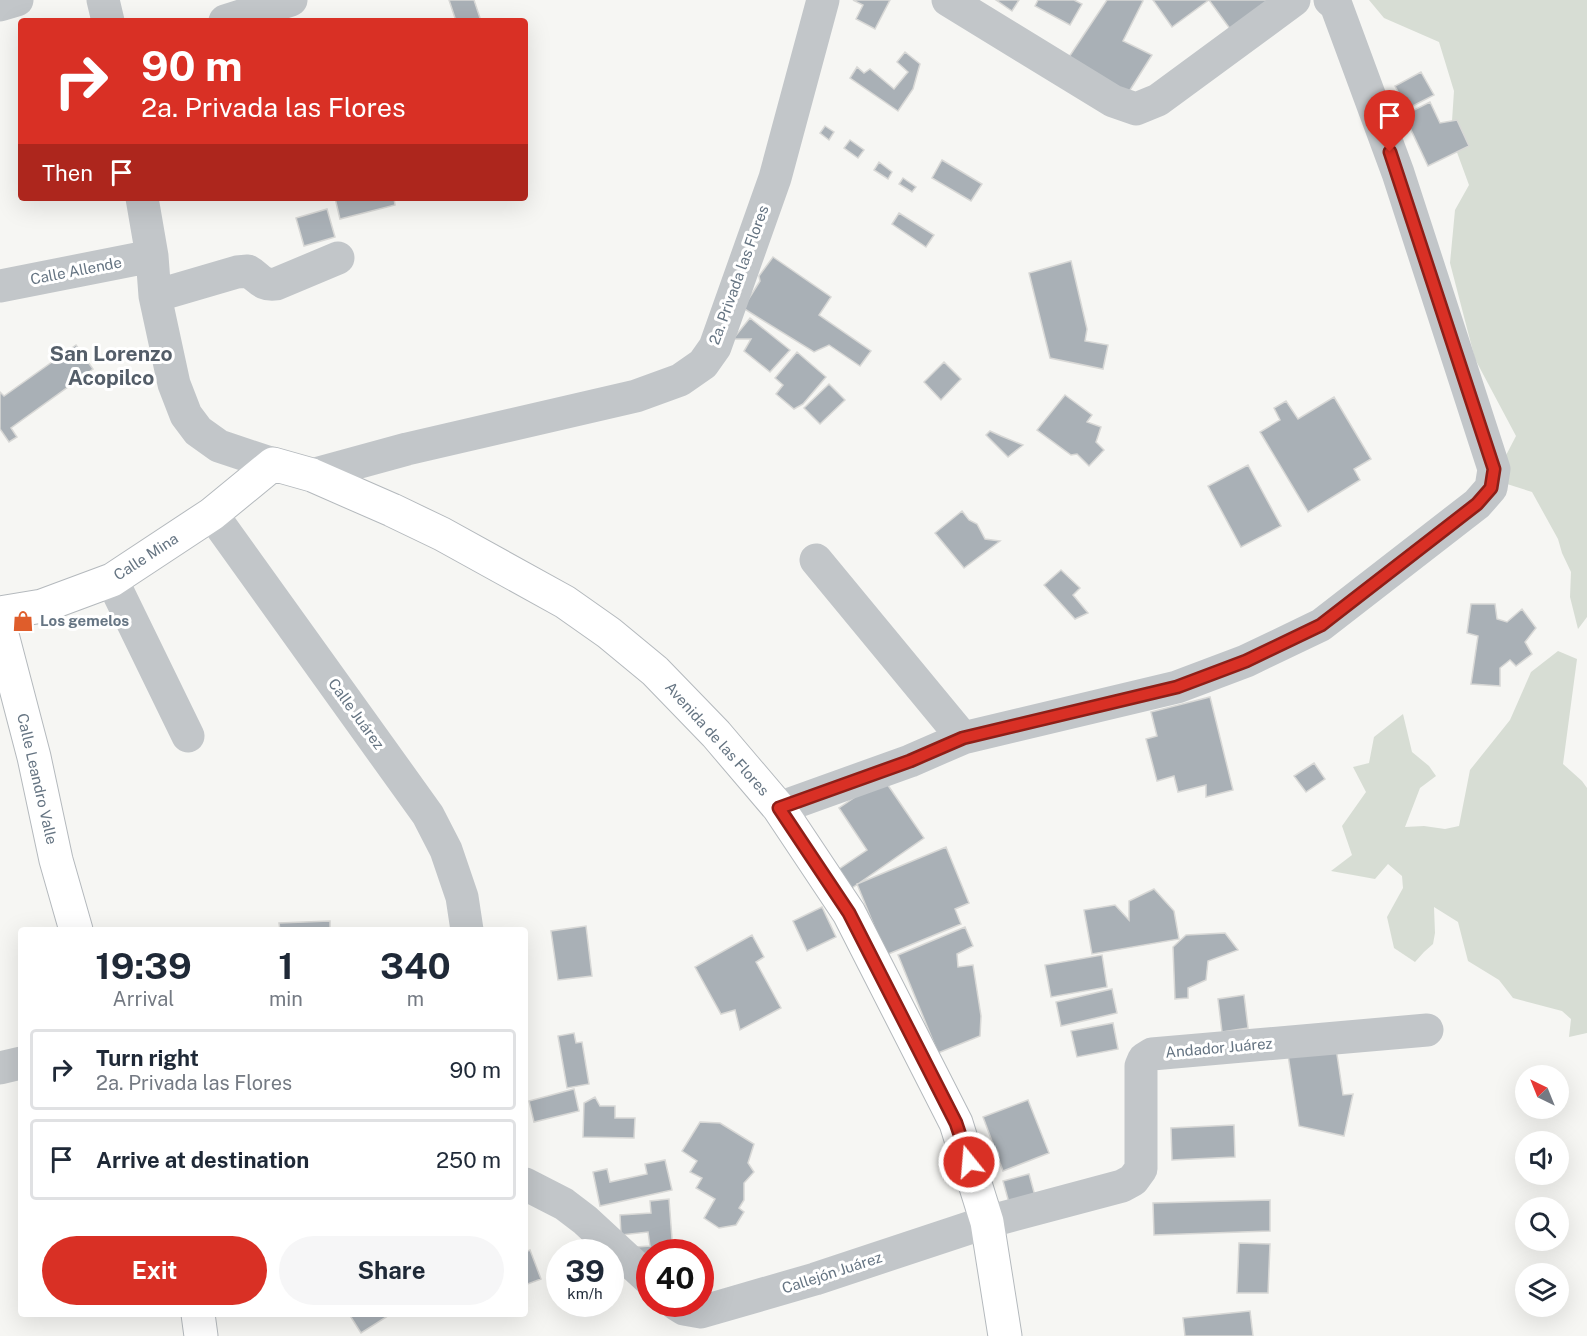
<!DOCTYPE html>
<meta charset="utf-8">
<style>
:root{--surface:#fff;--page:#f6f6f7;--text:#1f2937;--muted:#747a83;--line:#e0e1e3;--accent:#d93025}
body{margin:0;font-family:"Public Sans",sans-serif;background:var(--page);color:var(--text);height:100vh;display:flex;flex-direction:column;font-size:22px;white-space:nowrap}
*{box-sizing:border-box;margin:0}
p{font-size:20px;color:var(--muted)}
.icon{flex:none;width:33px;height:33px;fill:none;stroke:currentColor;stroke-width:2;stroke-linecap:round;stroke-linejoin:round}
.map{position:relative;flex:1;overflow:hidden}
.drawer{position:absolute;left:18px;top:927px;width:510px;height:390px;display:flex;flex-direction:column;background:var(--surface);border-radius:6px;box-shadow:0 6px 24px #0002}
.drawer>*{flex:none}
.top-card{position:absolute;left:18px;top:18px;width:510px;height:183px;border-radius:6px;box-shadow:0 6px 24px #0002;background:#d93025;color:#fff;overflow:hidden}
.needle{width:39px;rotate:317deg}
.fabs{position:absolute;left:1515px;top:1065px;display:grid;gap:12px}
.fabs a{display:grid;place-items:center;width:54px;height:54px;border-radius:50%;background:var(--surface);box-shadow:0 6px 24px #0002;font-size:30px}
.speed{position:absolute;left:546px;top:1239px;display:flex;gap:12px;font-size:30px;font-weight:700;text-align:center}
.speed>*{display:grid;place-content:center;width:78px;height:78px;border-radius:50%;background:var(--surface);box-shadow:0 6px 24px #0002;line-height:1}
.speed small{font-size:15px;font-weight:400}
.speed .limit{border:9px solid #d22;background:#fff;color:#111}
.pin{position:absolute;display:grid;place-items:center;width:51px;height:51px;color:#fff;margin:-62px -26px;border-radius:50% 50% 50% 0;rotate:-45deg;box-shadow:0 0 6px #0007}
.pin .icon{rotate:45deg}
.me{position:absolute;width:66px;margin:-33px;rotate:343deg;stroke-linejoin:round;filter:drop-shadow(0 0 4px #0008)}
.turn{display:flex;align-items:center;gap:21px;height:126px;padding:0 24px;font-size:27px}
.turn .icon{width:78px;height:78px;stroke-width:2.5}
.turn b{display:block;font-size:42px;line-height:51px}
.then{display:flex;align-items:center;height:57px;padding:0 24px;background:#0003;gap:12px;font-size:22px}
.eta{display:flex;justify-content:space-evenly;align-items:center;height:102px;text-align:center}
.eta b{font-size:36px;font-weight:700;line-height:42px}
.action{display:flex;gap:12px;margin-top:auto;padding:12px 24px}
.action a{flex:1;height:69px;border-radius:36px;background:var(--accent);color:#fff;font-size:24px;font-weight:700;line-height:69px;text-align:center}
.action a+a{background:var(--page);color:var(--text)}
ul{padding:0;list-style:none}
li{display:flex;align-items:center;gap:18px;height:81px;margin:0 12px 9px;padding:0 12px;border:3px solid var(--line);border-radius:6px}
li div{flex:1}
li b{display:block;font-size:22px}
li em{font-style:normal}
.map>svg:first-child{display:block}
.green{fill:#d7ddd4}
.building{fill:#a9b0b6;stroke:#d8d8d6;stroke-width:1.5}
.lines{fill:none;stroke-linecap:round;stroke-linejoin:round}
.secondary-casing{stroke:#b4b9bd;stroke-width:35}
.street{stroke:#c2c6c9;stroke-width:33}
.secondary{stroke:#fff;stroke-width:33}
.route-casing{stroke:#8d1f18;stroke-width:15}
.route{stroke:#d93025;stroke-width:10}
.labels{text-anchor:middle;stroke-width:6;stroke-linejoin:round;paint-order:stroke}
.street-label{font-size:15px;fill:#667583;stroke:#fff}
.poi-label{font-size:15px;font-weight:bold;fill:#667583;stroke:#fff;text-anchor:start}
.district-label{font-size:21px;font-weight:bold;fill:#545e69;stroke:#fff}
</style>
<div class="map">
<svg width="1587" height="1336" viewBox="0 0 1587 1336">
<rect width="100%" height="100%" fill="#f6f6f3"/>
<path class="green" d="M1369,0h218v617l-9,12 -8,-32 1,-25 -9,-19 -4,-14 -26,-47 -25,-8 -5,-21 14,-27 -41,-77 -25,-96 5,-53 14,-25 -18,-49 3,-45 -15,-49 -55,-24z
M1558,651l19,8 -14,105 19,17 5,7v245l-18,4 2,-18 -9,-8 -49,-13 -14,-18 -31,-19 -10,-39 -24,-15 1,26 -2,11 -9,8 -9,10 -21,-14 -7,-31 16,-29 -1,-12 -14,-12 -13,15 -44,-8 21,-16 -10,-29 24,-34 -13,-25 16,-4 5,-26 29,-23 9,38 17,14 7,10 -16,12 -15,39 19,-1 21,3 14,-3 11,-56 40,-50 21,-48z"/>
<path class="building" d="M449,0h25l7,21h-25z
M853,0h37l-15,29 -19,-10 7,-14z
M996,0h23l-7,11z
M1038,0h36l8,4 -12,21 -35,-19z
M1107,0h34l2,1 -20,40 29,14 -27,43 -62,-32z
M1153,0h126l-40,41 -30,-41 -37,27z
M905,52l15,12 -7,25 -15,22 -48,-33 7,-11 7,6 6,-4 24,20 14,-17 -11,-10z
M1421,72l13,23 -27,14 -12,-23z
M1430,102l10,21 17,-3 12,26 -41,20 -24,-51z
M825,126l9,6 -5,8 -9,-7z
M850,140l14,10 -6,8 -14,-10z
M942,160l40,24 -11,17 -39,-23z
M879,162l13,10 -4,7 -14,-9z
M903,178l13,9 -4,5 -13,-8z
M335,198h59l1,7 -55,14z
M327,209l8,28 -31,9 -8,-28z
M899,213l35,22 -8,12 -34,-23z
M773,257l58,40 -12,18 52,36 -11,15 -31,-21 -15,7 -71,-44 17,-27 -1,-5z
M1071,261l16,68 -2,12 23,4 -5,24 -53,-11 -21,-85z
M750,318l40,32 -20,22 -26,-21 7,-12h-18z
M76,345l17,24 -82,59 6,9 -8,5 -9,-13v-37l4,4z
M797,352l29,25 -23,27 -9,5 -18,-15 7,-9 -8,-7z
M944,362l17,17 -20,21 -17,-18z
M829,384l16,16 -25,24 -16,-16z
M1065,395l27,20 -5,7 14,5 -5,15 8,8 -15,16 -12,-12 -6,1 -34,-25z
M1334,397l37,62 -17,10 6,11 -52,32 -48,-80 20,-12 -6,-12 12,-7 12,18z
M990,431l11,5 22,9 -15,12 -22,-22z
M1248,465l33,61 -40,21 -33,-61z
M962,511l7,9 8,4 8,15 15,2 -36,27 -29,-35z
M1061,570l19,18 -7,7 15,18 -13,6 -31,-34z
M1471,604h24l2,15 10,3 15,-13 14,19 -11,14 7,12 -16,12 -6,-6 -10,8v18l-29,-2 7,-48 -11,-3z
M1210,697l23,93 -27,7v-12l-28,7 -4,-16 -17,5 -11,-42 11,-3 -6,-24z
M1314,763l11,16 -19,13 -12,-16z
M883,778l41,60 -72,50 -13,-19 28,-19 -28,-42z
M946,847l23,56 -14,6 6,15 -75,31 -29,-71z
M1154,889l20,22 5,28 -87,15 -8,-44 31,-5 14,15v-19z
M822,907l14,30 -29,14 -14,-30z
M330,921v9h-50l-1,-7z
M586,926l6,50 -34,4 -7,-49z
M965,927l8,19 -16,8 1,13 15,-2 8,51 -1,20 -42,17 -40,-98z
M1225,933l13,17 -30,11 -2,19 -18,8v10l-13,1 -2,-52 13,-12z
M752,935l12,22 -8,5 25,46 -41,22 -5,-20 -14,4 -26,-47z
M1102,955l5,32 -56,10 -6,-32z
M1112,989l5,24 -56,13 -5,-24z
M1244,995l4,33 -26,4 -4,-33z
M1113,1023l5,26 -41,8 -6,-26z
M574,1033l2,10 6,-1 7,42 -22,4 -9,-52z
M1336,1048l7,47 10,-1 -9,42 -45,-10 -11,-71z
M574,1089l5,22 -45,11 -5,-21z
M595,1097l5,9h15v12h20l-1,20 -51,-1 1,-34z
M1028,1100l21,53 -46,18 -20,-54z
M700,1122l20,1 34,21 -6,19 6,9 -10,11v17l-5,8 5,4 -8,13 -17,3 -15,-10 11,-19 -19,-11 6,-10 -12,-6 7,-11 -15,-10z
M1234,1125l1,32 -63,3 -1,-32z
M665,1160l7,30 -72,16 -7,-34 14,-3 3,13 37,-8 -2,-10z
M1029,1174l8,29 -26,7 -8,-29z
M669,1199l4,53h-23v4l-14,1v-10l14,-1 -2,-14 -27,3 -1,-20 31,-2 -1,-12z
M1270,1200v31l-116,4 -1,-32z
M1239,1243l31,1 -2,49h-31z
M530,1250l11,29 -16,6v-33z
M1250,1311l3,25h-68l-2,-18z
M349,1314h42l-30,19z"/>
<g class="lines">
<defs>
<path id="secondary" d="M0,613l42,-7 70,-26 100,-66 61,-50 39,11 80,35 50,24 123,68 44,31 46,38 61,63 63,74 70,105 107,210 31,99 18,114
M0,627l34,130 22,103 20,70
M198,1314l3,22"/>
</defs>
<use href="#secondary" class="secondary-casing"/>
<path class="street" d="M103,0l5,21
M948,0l165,101 23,8 22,-9 136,-100
M0,5l17,-5
M225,21l66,-21
M142,198l10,58 3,40 19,88 12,31 12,16 21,15 54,18
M0,286l152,-30
M155,296l82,-24 11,-1c11,6 13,15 28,13l62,-26
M312,475l95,-26 229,-53 44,-16 23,-16 12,-17 60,-169 48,-178
M212,514l216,301 18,35 16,47 5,33
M816,560l147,178
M112,580l76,156
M779,808l131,-47 53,-23 214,-51 69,-26 75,-36 156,-121 14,-16 3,-19 -96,-296 -62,-168 -6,-5
M0,1068l21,-5
M525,1184l39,20 21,16 65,60
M676,1304l8,5 17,3 114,-33 172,-57 135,-36 11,-6 8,-11v-103l3,-7 8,-5 275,-24"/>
<use href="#secondary" class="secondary"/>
</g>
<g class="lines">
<defs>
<path id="route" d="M969,1162l-13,-39 -107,-210 -70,-105 131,-47 53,-23 214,-51 69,-26 75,-36 156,-121 14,-16 3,-19 -104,-317"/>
</defs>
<use href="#route" class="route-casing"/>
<use href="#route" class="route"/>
</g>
<defs>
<symbol id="shop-bare" viewBox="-9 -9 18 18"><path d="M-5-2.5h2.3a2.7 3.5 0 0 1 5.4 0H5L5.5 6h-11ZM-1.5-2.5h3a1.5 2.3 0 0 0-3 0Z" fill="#df5d2b" stroke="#fff" stroke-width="2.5" paint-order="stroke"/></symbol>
</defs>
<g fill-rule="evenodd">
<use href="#shop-bare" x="8" y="606" width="30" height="30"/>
</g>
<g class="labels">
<g class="street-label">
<text transform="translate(76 271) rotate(-11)" y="5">Calle Allende</text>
<text transform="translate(739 275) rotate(-70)" y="5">2a. Privada las Flores</text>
<text transform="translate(146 557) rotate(-33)" y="5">Calle Mina</text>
<text transform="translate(356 714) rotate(54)" y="5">Calle Juárez</text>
<text transform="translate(717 739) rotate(48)" y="5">Avenida de las Flores</text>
<text transform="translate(37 779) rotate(77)" y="5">Calle Leandro Valle</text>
<text transform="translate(1219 1048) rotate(-5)" y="5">Andador Juárez</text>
<text transform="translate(832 1273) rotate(-18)" y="5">Callejón Juárez</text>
</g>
<g class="poi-label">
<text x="40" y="626">Los gemelos</text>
</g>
<g class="district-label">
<text x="111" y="361">San Lorenzo<tspan x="111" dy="24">Acopilco</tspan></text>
</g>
</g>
</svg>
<div class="fabs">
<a><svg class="needle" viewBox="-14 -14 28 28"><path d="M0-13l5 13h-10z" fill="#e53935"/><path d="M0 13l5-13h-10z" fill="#747a83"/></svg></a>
<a><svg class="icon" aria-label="sound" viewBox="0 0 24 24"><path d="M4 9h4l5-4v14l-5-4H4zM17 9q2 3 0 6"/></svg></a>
<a><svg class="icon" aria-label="search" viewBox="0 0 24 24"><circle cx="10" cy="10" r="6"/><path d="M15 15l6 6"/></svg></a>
<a><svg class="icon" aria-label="layers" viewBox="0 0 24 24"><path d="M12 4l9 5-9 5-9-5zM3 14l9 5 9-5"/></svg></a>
</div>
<div class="speed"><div>39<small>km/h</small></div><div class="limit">40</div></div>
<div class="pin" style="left:1390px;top:152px;background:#d93025"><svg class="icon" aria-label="arrive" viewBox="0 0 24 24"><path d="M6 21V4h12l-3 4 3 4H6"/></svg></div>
<svg class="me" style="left:969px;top:1162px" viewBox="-20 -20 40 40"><circle r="17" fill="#d93025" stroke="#fff" stroke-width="3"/><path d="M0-11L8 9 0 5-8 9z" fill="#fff"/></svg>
<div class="top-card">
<div class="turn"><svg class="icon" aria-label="right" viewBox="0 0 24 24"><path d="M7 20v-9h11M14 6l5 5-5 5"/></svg><div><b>90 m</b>2a. Privada las Flores</div></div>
<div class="then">Then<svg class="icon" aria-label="arrive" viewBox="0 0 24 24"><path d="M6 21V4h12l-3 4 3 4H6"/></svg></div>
</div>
<section class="drawer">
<div class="eta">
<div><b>19:39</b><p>Arrival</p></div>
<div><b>1</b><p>min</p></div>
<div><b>340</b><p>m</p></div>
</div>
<ul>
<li><svg class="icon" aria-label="right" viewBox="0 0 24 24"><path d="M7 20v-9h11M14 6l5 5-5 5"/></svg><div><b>Turn right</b><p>2a. Privada las Flores</p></div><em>90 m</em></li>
<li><svg class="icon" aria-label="arrive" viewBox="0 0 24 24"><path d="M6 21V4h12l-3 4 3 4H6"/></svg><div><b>Arrive at destination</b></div><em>250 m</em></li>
</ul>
<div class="action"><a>Exit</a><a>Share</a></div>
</section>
</div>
